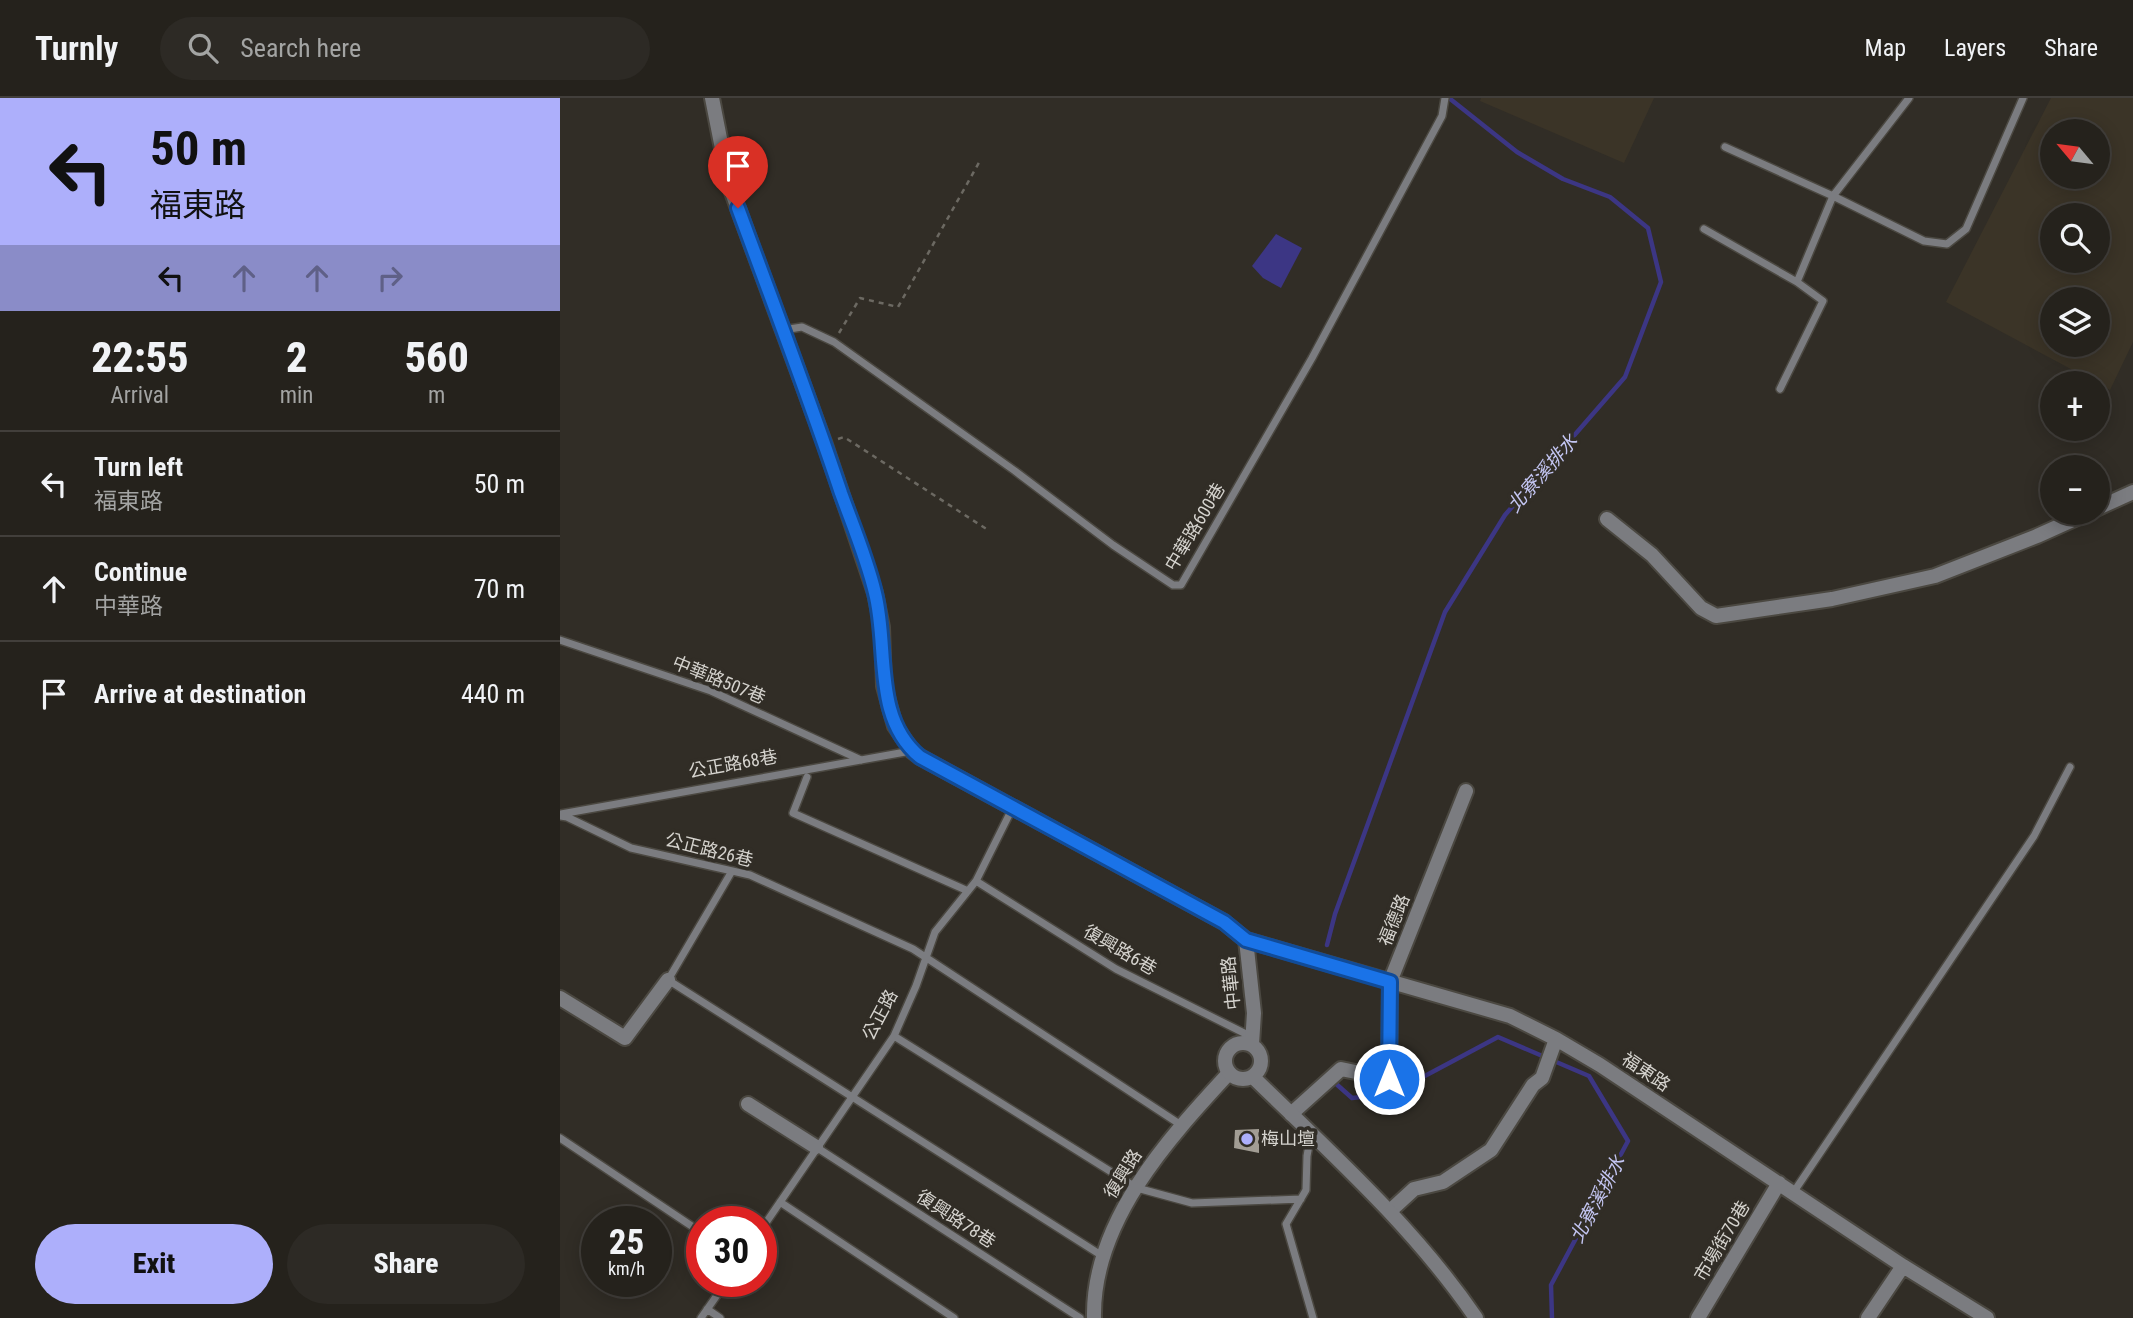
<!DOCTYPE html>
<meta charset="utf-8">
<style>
:root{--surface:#25221c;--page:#2d2a25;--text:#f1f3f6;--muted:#a3a4a3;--line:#423f3b;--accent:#adaffb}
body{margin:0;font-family:"Roboto Condensed","Noto Sans TC",sans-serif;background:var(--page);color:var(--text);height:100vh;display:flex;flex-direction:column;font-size:26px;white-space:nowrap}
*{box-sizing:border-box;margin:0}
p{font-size:23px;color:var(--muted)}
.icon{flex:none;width:38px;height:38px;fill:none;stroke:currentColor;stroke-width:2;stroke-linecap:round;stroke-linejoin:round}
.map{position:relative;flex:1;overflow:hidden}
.drawer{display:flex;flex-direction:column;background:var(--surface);width:560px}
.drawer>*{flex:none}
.hud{background:#adaffb;color:#111;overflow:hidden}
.needle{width:46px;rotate:299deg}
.tools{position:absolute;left:1480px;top:21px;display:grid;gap:14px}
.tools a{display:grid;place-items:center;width:70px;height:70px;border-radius:50%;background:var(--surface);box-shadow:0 4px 18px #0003,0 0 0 2px var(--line);font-size:35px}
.speed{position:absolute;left:21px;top:1108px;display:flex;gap:14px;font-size:35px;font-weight:700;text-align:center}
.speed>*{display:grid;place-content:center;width:91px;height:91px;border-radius:50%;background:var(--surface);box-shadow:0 4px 18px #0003,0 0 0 2px var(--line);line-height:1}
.speed small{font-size:18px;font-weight:400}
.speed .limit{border:10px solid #d22;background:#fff;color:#111}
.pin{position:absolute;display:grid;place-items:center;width:60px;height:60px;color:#fff;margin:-72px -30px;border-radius:50% 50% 50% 0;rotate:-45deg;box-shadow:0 0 7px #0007}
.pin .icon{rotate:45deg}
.me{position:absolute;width:77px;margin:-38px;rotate:0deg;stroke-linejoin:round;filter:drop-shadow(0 0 5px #0008)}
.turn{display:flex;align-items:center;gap:24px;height:147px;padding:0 35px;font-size:32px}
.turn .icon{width:91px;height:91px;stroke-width:2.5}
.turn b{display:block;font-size:49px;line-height:60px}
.lanes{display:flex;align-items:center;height:66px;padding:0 35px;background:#0003;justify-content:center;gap:35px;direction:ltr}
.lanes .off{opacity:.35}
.eta{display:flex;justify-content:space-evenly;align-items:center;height:119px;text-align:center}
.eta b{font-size:42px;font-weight:800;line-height:49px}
.button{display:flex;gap:14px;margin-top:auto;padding:14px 35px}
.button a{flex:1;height:80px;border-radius:42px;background:var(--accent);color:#111;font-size:28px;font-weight:800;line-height:80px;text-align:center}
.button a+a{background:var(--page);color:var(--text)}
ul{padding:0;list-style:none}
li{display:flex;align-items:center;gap:21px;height:105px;padding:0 35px;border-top:2px solid var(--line)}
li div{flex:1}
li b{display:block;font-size:26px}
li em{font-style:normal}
header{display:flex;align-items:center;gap:42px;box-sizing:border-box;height:98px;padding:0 35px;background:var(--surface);border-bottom:2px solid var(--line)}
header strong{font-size:33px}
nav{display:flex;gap:38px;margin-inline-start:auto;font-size:24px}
.search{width:490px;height:63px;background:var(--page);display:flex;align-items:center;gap:18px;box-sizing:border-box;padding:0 24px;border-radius:38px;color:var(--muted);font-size:26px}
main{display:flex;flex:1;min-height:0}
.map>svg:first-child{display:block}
.built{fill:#3b3427;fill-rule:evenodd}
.water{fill:#3c3684}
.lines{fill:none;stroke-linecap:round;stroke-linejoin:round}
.stream{stroke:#3c3684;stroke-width:4.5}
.building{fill:#a29d94}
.service-casing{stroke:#4b4841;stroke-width:10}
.minor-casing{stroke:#4b4841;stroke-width:18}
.tertiary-casing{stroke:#4b4841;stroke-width:18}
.path{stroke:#6c6962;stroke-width:2.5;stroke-dasharray:5 5;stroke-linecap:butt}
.service{stroke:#7b7c80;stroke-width:7}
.minor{stroke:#7b7c80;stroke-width:14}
.tertiary{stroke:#7b7c80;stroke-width:14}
.route-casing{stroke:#114b97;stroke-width:18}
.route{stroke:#1a73e8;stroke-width:12}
.poi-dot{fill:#adaffb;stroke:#312d26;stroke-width:2.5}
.labels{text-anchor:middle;stroke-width:7;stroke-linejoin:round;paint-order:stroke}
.street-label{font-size:18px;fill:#d5d3ce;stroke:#312d26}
.poi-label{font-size:18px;fill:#d5d3ce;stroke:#312d26;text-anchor:start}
.water-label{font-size:19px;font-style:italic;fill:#c4c6f3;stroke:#312d26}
</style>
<header>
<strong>Turnly</strong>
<div class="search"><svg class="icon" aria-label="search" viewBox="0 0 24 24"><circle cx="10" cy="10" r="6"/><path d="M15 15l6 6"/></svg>Search here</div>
<nav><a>Map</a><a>Layers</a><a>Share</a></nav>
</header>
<main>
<section class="drawer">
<div class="hud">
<div class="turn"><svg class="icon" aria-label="left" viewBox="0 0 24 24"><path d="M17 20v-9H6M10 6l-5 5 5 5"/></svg><div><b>50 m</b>福東路</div></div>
<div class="lanes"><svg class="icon" aria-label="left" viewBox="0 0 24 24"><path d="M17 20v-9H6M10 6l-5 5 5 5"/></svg><svg class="icon off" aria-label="ahead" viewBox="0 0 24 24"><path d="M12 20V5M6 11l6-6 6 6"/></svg><svg class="icon off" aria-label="ahead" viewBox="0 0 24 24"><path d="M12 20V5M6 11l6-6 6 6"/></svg><svg class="icon off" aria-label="right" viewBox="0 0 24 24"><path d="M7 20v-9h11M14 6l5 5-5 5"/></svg></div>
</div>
<div class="eta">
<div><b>22:55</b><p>Arrival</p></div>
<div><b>2</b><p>min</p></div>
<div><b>560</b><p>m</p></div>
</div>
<ul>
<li><svg class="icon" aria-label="left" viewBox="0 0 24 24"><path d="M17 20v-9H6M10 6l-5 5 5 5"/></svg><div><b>Turn left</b><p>福東路</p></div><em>50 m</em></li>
<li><svg class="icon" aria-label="ahead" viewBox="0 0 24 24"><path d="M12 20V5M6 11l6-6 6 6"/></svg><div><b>Continue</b><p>中華路</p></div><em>70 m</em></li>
<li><svg class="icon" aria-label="arrive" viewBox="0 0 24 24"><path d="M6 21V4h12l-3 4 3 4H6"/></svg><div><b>Arrive at destination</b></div><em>440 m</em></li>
</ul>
<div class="button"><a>Exit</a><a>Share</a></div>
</section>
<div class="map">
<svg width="1573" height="1220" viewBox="0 0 1573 1220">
<rect width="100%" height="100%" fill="#312d26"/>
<path class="built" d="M921,0h173l-30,65 -144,-62z
M1491,0h82v244l-23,48 -164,-88zM1493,33h45v46h-45zM1493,117h45v46h-45zM1493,201h45v46h-45z"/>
<path class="water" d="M716,136l26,14 -21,40 -18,-10 -11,-12z"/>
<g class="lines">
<path class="stream" d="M767,847l8,-31 110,-302 60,-97 120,-138 36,-95 -13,-54 -38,-31 -47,-18 -46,-27 -68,-54
M774,984l18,16 39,-4 107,-57 91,39 39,65 -77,144 1,33"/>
</g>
<path class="building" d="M699,1031v24l-25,-5 1,-18z"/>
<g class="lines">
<defs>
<path id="service" d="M1165,49l108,49 91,45 23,3 19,-15 57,-131
M1144,131l93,53
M223,232l19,-3 32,15 181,129 98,74 60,40h8l131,-227 130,-242 3,-18
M1220,291l43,-88 -26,-19 36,-86 76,-98
M0,542l151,51 150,69
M247,679l-14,36 175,78
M1,716l350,-63
M0,718l7,1 64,31 119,27 163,74 268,176
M172,773l-64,109 436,277
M416,783l140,88 136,68
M334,938l243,152 55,15 109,-4
M751,1036l-4,22 -1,34 -20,34 27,94
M0,1040l142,95
M256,1049l264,171
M1233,1095l241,-357 36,-69
M220,1104l174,116
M201,1132l133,-194 22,-50 19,-54 41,-51 37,-74
M147,1211l13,9
M141,1220l26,-37"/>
<path id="minor" d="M1538,410l35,-16
M1047,421l45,36 49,53 15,8 116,-17 103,-23 102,-40 51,-23
M686,842l264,76 46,23 44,26 303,201 84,52
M0,900l65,40 43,-58
M188,1006l68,43
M731,1016l50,-45 48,10 1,-97 76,-191
M830,1113l24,-22 29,-7 48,-32 42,-65 9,-7 14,-39
M534,1220c-2,-96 74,-179 135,-245
M1138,1220l81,-135
M1308,1220l35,-52"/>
<path id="tertiary" d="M152,0l17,86 95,258 51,151 7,34 2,59 11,40 17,25 8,6 304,165 22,18 8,73 -2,31
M665 963a18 18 0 1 1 36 0a18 18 0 1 1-36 0Z
M693,979c78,76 161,150 223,241"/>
</defs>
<use href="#service" class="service-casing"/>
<use href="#minor" class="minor-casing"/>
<use href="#tertiary" class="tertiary-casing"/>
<path class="path" d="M279,235l21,-35 38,9 83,-148
M278,341l6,-2 144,93"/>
<use href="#service" class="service"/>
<use href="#minor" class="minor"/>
<use href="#tertiary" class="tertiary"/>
</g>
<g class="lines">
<defs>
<path id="route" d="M178,110c35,95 71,189 103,285 12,33 26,66 34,100 14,55 -3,124 45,164l304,165 22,18 144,42 -1,97"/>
</defs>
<use href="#route" class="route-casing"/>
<use href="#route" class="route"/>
</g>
<circle class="poi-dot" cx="687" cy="1041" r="7"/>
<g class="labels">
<g class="street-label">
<text transform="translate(635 429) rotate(-59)" y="6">中華路600巷</text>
<text transform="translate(159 582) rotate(22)" y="6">中華路507巷</text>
<text transform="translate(173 666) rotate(-10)" y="6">公正路68巷</text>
<text transform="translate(149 752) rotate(14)" y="6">公正路26巷</text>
<text transform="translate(834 822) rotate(-68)" y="6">福德路</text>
<text transform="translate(560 852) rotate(30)" y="6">復興路6巷</text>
<text transform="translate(671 885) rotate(-96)" y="6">中華路</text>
<text transform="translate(320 917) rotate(-62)" y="6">公正路</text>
<text transform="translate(1086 974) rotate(34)" y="6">福東路</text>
<text transform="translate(563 1076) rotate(-58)" y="6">復興路</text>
<text transform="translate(396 1121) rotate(33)" y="6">復興路78巷</text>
<text transform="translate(1162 1143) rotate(-59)" y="6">市場街70巷</text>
</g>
<g class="poi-label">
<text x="701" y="1047">梅山壇</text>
</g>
<g class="water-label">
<text transform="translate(982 375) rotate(-49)" y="7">北寮溪排水</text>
<text transform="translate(1037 1101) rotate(-62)" y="7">北寮溪排水</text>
</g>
</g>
</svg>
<div class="tools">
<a><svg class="needle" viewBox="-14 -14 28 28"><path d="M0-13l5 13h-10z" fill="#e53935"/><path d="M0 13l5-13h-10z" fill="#a3a4a3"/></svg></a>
<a><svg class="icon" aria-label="search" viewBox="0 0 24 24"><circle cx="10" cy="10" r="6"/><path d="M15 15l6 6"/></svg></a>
<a><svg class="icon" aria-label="layers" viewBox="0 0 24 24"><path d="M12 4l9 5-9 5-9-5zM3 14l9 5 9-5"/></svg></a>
<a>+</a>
<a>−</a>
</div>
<div class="speed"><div>25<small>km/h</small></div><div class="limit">30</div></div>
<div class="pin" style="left:178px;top:110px;background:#d93025"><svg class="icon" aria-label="arrive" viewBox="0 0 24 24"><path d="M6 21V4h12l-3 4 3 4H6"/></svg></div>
<svg class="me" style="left:829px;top:981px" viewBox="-20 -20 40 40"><circle r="17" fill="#1a73e8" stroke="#fff" stroke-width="3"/><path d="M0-11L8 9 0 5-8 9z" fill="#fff"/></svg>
</div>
</main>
